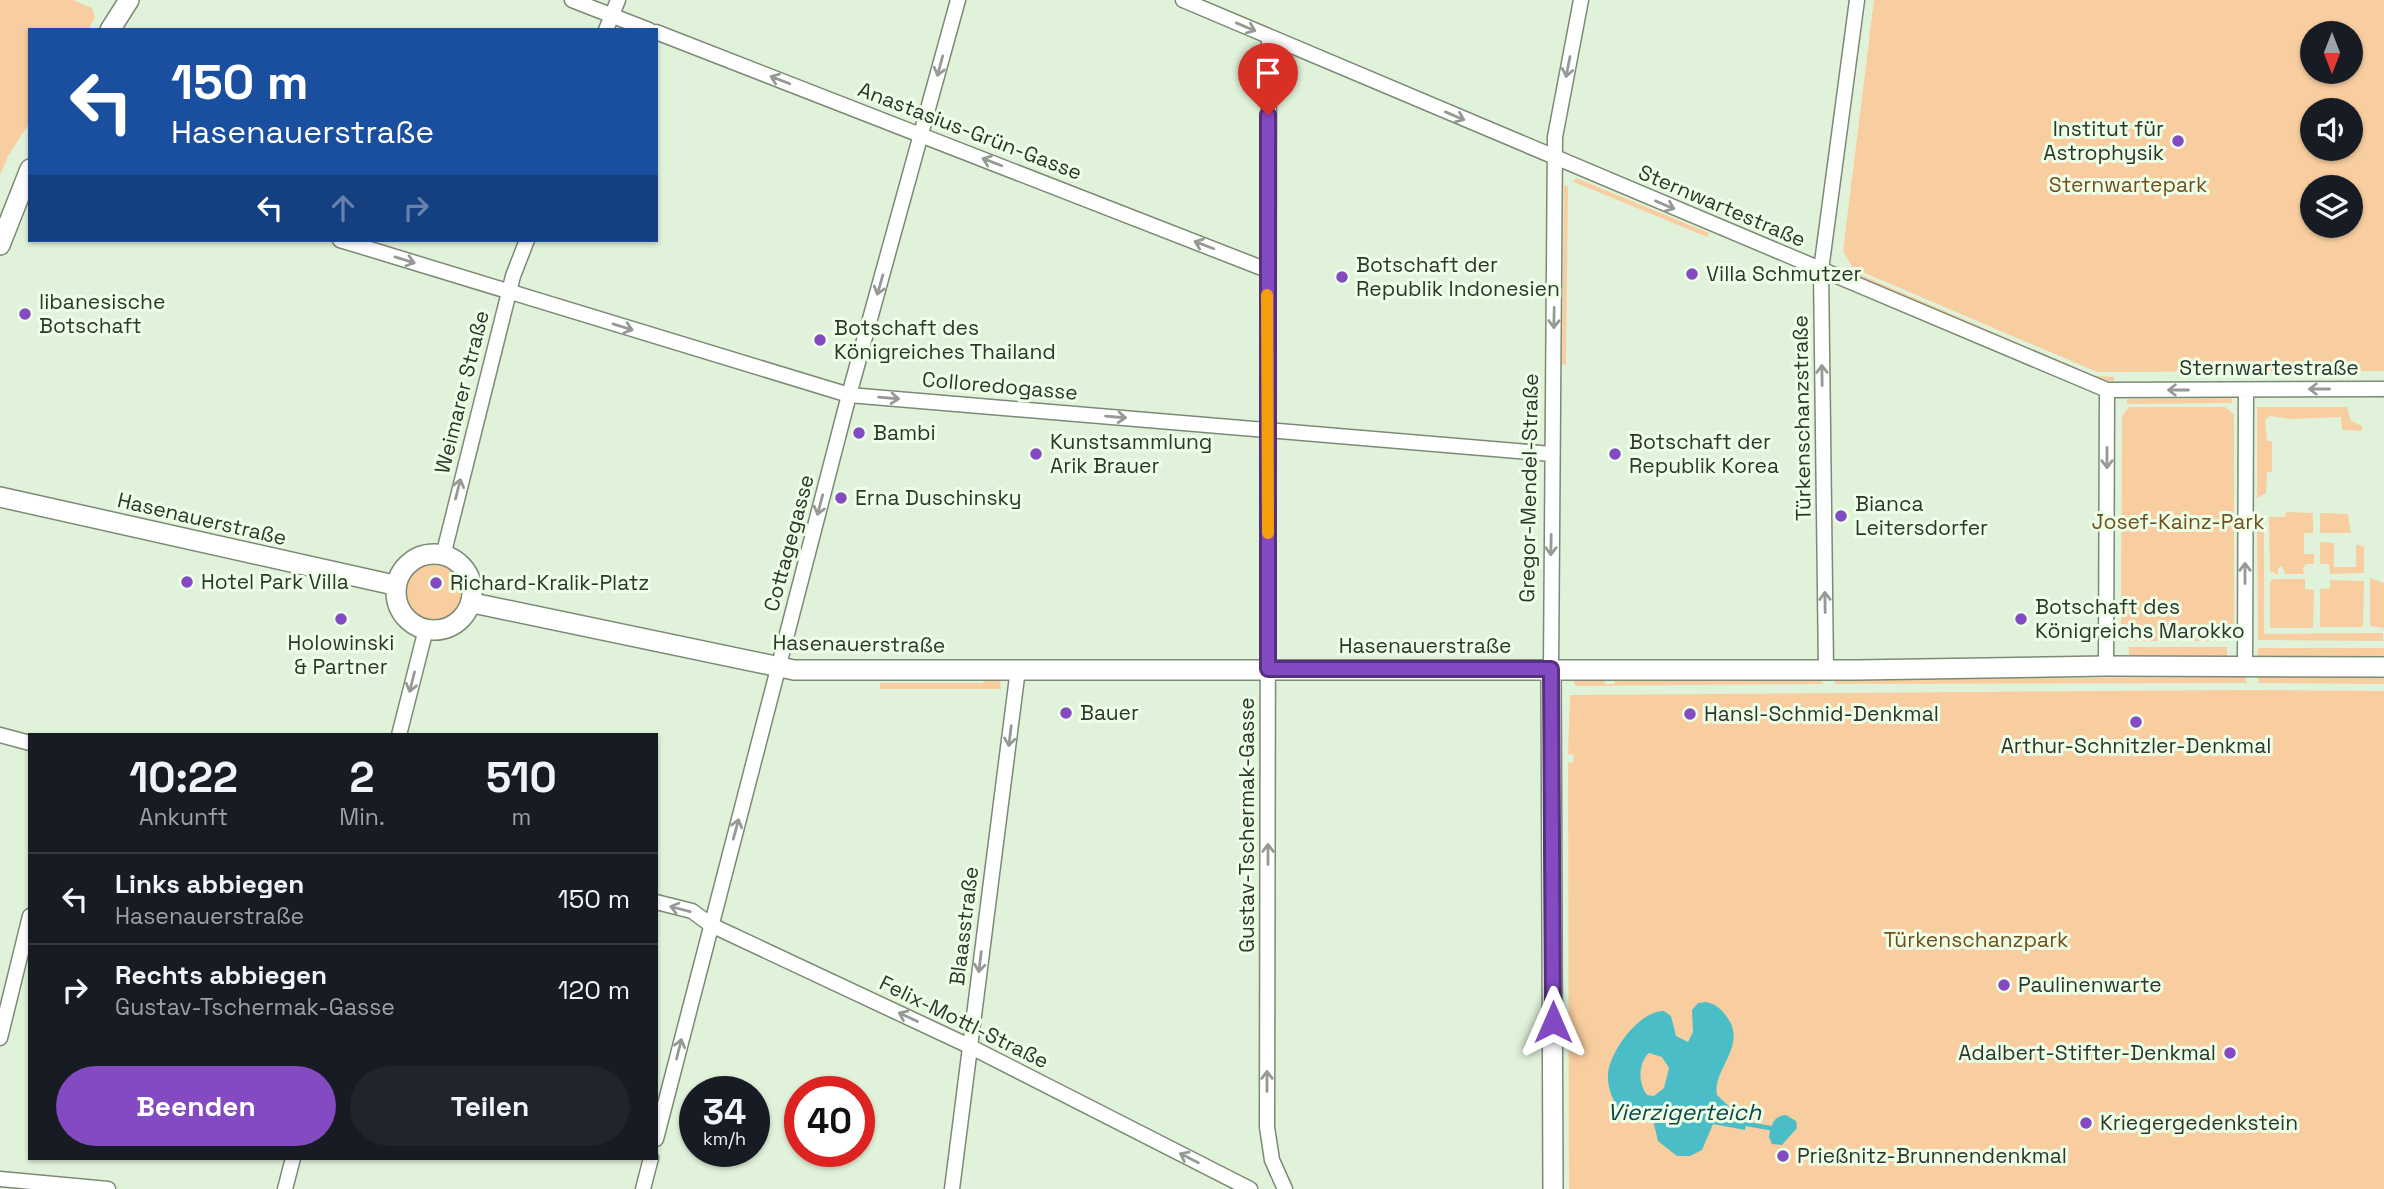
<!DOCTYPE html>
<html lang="de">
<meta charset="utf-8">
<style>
:root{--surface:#171b24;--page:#20242c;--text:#f1f3f6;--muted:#9ea1a6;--line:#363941;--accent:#834ac1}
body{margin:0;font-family:"Space Grotesk",sans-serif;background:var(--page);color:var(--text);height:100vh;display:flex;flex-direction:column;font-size:26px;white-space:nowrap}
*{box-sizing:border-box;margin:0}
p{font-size:23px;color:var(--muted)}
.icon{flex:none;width:38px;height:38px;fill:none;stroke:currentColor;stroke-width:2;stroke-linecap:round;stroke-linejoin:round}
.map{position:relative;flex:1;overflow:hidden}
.sheet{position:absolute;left:28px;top:733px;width:630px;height:427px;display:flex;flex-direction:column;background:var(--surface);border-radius:0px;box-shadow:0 2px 5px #0004}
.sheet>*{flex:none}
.hud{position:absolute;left:28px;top:28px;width:630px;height:214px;border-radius:0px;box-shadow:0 2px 5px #0004;background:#1a4fa0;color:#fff;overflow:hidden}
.needle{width:46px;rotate:180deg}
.tools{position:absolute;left:2300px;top:21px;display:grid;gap:14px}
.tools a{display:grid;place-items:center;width:63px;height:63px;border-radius:50%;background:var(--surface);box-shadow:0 2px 5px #0004;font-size:35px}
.speed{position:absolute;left:679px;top:1076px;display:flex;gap:14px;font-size:35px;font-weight:700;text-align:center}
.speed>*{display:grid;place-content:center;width:91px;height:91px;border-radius:50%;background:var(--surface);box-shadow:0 2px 5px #0004;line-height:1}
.speed small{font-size:18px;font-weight:400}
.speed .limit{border:10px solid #d22;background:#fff;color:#111}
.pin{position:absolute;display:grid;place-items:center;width:60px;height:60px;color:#fff;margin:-72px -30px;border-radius:50% 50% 50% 0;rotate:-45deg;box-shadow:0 0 7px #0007}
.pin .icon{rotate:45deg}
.me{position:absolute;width:77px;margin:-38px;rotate:0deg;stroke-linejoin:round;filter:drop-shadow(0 0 5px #0008)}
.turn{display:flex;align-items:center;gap:24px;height:147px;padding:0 28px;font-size:32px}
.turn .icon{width:91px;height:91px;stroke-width:2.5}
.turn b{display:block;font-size:49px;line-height:60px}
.lanes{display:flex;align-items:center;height:66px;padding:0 28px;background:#0003;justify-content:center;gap:35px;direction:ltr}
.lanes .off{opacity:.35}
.eta{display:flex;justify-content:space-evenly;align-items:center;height:119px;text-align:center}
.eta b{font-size:42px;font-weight:800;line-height:49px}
.button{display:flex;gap:14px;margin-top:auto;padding:14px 28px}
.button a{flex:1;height:80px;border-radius:42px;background:var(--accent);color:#fff;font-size:28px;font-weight:800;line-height:80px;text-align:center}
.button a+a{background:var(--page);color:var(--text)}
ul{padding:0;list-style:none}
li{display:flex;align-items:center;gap:21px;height:91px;padding:0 28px;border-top:2px solid var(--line)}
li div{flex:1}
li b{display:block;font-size:26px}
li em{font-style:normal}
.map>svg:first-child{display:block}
.green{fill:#f8cea0;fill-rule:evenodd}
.water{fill:#4abdc6;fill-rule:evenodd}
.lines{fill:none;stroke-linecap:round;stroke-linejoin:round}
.stream{stroke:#4abdc6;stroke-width:4.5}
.minor-casing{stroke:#7b8a74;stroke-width:17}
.tertiary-casing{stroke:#7b8a74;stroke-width:22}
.minor{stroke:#fff;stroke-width:14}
.tertiary{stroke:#fff;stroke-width:19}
.oneway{stroke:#969a95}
.route-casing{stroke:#55307d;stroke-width:18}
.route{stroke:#834ac1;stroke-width:12}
.slow{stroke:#f59e0b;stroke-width:12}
.poi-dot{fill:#834ac1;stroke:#eeffe7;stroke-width:2.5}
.labels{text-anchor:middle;stroke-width:6;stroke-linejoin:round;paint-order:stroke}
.poi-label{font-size:21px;fill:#2e352b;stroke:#eeffe7;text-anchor:start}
.street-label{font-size:21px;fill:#2e352b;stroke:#eeffe7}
.park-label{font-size:21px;fill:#724d1e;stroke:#eeffe7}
.water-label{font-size:23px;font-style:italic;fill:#114549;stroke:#eeffe7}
</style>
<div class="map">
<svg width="2384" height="1189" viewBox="0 0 2384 1189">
<rect width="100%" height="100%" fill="#e1f2da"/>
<path class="green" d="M0,0h73l19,8 3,10 -7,12h-58v92l-22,34 -8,19z
M1874,0h510v371l-287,1 -244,-104 -10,-17zM2350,33v39h-38v-39zM2312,110h38v39h-38zM2312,187h38v39h-38z
M1576,178l133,55 -2,4 -133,-55z
M1564,186h4l-2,179 -4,-1z
M1852,271l243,105 19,1v4l-21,-1 -242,-106z
M2232,398v5l-105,1v-5z
M2129,407h96l9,7v217l-10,10h-95l-8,-9 1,-216z
M2257,407h90l4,14 11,5v5l-20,-1 -1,-13 -50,2 -21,-3 -5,4 2,21h5v31h-5l-1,21 -9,5z
M2287,512l26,1v20h-9v21h10v10h-8l-3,4 1,6h-19l-3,-8 -4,2v7l-8,-4 -1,-54h15z
M2320,513l28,1 3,19h-31z
M2257,516h7v118l119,-1v8l-125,-1z
M2320,542l14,1v24h22v-23l8,3v26l-34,1 -1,-10h-9z
M405 592a28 28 0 1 1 56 0a28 28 0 1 1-56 0Z
M2370,578l14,5v45l-14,-2z
M2273,579h32v10l9,1 -1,38h-43v-46z
M2330,580l34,1 -1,46h-43v-38l10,-1z
M2129,647h98v11h-98z
M2258,648h126v9l-120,1 -7,-2z
M2245,677l2,6 -412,1v-5z
M2258,677h126v7l-126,-1z
M984,679h16l1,10h-121v-6h103z
M1821,679l2,5 -247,2 -3,-6h31l1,4h9l1,-4z
M2248,690l136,1v498h-815l-1,-426 5,-1 1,-7 -6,-1 2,-59z"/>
<path class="water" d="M1706,1002c10,2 15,7 21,15 21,29 -15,52 -10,78l20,19 10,4 -2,12 -32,-6 -11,26 -12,6h-13l-19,-15 -7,-29c-11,-3 -18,7 -29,1 -9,-11 -15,-25 -14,-40 3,-23 31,-62 56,-62l7,5 5,20 12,6 5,-10 -1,-22 6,-7zM1649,1053l13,4 7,11 -5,20 -10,8 -7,-1c-9,-12 -9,-32 2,-42z
M1786,1115l10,6 1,7 -15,17 -10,-1 -3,-7c2,-11 4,-21 17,-22z"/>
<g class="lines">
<path class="stream" d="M1747,1124l23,4"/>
<defs>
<path id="minor" d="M572,0l77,30
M1183,0l924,390 277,-1
M606,30l12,-30
M656,32l611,238
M1269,37l-2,1090 5,33 13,29
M340,240l509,155 703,59
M443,556l70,-280 14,-36
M2106,666l1,-276
M2245,666l1,-276
M1551,669l4,-532 26,-137
M1826,670l-5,-400 36,-270
M0,735l30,8
M399,735l27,-106
M656,902l36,9 19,14 258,121 281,143
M0,1038l30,-122
M656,1139l193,-744 109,-395
M0,1179l108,10
M285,1189l8,-31
M643,1189l8,-31
M952,1189l66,-520"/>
<path id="tertiary" d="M110,30l19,-30
M0,245l30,-76
M0,497l394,88
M396 592a38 38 0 1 1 76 0a38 38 0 1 1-76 0Z
M473,603l321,67h1063l249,-4 278,1
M1551,669l2,520"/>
</defs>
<use href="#minor" class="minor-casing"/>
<use href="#tertiary" class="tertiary-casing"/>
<use href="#minor" class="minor"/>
<use href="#tertiary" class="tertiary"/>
</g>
<defs><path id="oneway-shaft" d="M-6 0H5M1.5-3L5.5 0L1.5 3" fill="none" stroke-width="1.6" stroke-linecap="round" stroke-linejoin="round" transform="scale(1.75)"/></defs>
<g class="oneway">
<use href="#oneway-shaft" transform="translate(1246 27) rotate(23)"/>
<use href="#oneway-shaft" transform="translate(940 66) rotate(105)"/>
<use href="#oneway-shaft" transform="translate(1568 67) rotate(101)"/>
<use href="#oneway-shaft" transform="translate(780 80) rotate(-159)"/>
<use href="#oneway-shaft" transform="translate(1455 116) rotate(23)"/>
<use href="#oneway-shaft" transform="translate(992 162) rotate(-159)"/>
<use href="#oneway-shaft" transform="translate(1665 205) rotate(23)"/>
<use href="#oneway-shaft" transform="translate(1204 245) rotate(-159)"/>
<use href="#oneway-shaft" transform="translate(405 260) rotate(17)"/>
<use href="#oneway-shaft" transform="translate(880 285) rotate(106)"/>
<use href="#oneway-shaft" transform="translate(1554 318) rotate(91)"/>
<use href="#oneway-shaft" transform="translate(623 327) rotate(17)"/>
<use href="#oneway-shaft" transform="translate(1822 375) rotate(-91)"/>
<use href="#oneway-shaft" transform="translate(2319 389) rotate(180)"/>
<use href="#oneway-shaft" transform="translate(2178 390) rotate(180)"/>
<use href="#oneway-shaft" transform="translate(889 398) rotate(5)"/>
<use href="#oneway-shaft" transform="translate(1116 417) rotate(5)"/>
<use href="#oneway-shaft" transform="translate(2107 458) rotate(90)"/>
<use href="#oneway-shaft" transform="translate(458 489) rotate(-76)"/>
<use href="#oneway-shaft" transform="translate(820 505) rotate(105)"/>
<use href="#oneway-shaft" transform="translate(1551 545) rotate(91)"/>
<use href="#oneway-shaft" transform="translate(2245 573) rotate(-90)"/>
<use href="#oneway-shaft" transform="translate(1825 602) rotate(-91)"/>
<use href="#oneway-shaft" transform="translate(412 682) rotate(104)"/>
<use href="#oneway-shaft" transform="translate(1010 736) rotate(97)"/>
<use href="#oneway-shaft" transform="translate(736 829) rotate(-75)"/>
<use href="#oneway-shaft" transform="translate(1268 854) rotate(-90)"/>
<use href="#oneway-shaft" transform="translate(680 909) rotate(-165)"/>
<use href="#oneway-shaft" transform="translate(980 962) rotate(97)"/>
<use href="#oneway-shaft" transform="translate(908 1017) rotate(-155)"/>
<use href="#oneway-shaft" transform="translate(679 1049) rotate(-76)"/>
<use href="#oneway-shaft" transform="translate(1267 1081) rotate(-90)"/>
<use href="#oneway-shaft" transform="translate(1189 1158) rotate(-153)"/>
</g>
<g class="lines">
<defs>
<path id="route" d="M1268,115v554h283l2,353"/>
</defs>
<use href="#route" class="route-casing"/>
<use href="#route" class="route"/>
<path class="slow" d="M1267,295l1,238"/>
</g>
<g class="poi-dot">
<circle cx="2178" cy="141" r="7"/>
<circle cx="1692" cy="274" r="7"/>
<circle cx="1342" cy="277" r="7"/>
<circle cx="25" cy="314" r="7"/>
<circle cx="820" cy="340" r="7"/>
<circle cx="859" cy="433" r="7"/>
<circle cx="1036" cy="454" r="7"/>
<circle cx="1615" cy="454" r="7"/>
<circle cx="841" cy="498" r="7"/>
<circle cx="1841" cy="516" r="7"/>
<circle cx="187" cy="582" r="7"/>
<circle cx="436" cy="583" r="7"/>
<circle cx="341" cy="619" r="7"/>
<circle cx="2021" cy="619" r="7"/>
<circle cx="1066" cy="713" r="7"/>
<circle cx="1690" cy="714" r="7"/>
<circle cx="2136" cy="722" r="7"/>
<circle cx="2004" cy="985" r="7"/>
<circle cx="2230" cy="1053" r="7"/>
<circle cx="2086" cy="1123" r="7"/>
<circle cx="1783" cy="1156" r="7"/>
</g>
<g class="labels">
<g class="poi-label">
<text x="2164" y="136" text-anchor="end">Institut für<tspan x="2164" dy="24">Astrophysik</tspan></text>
<text x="1356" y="272">Botschaft der<tspan x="1356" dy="24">Republik Indonesien</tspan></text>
<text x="1706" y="281">Villa Schmutzer</text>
<text x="39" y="309">libanesische<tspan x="39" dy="24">Botschaft</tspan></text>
<text x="834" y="335">Botschaft des<tspan x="834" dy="24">Königreiches Thailand</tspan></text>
<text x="873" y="440">Bambi</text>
<text x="1050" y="449">Kunstsammlung<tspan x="1050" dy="24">Arik Brauer</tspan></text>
<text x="1629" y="449">Botschaft der<tspan x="1629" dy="24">Republik Korea</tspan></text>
<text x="855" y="505">Erna Duschinsky</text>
<text x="1855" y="511">Bianca<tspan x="1855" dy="24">Leitersdorfer</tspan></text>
<text x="201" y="589">Hotel Park Villa</text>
<text x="450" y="590">Richard-Kralik-Platz</text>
<text x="2035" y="614">Botschaft des<tspan x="2035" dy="24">Königreichs Marokko</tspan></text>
<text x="341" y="650" text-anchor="middle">Holowinski<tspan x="341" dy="24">&amp; Partner</tspan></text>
<text x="1080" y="720">Bauer</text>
<text x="1704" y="721">Hansl-Schmid-Denkmal</text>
<text x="2136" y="753" text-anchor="middle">Arthur-Schnitzler-Denkmal</text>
<text x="2018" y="992">Paulinenwarte</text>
<text x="2216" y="1060" text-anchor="end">Adalbert-Stifter-Denkmal</text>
<text x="2100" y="1130">Kriegergedenkstein</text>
<text x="1797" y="1163">Prießnitz-Brunnendenkmal</text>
</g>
<g class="street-label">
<text transform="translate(970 131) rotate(21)" y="7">Anastasius-Grün-Gasse</text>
<text transform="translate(1722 206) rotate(23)" y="7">Sternwartestraße</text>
<text x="2269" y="375">Sternwartestraße</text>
<text transform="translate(1000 386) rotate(5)" y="7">Colloredogasse</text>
<text transform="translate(462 392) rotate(-76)" y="7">Weimarer Straße</text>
<text transform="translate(1802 418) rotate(-91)" y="7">Türkenschanzstraße</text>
<text transform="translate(1529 488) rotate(-89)" y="7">Gregor-Mendel-Straße</text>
<text transform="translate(202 519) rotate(13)" y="7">Hasenauerstraße</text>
<text transform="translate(789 543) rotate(-75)" y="7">Cottagegasse</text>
<text transform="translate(859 644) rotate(1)" y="7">Hasenauerstraße</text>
<text x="1425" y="653">Hasenauerstraße</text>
<text transform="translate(1247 825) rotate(-90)" y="7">Gustav-Tschermak-Gasse</text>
<text transform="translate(964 926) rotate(-83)" y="7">Blaasstraße</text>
<text transform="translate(964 1022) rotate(26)" y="7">Felix-Mottl-Straße</text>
</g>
<g class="park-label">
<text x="2128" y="192">Sternwartepark</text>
<text x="2178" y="529">Josef-Kainz-Park</text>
<text x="1976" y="947">Türkenschanzpark</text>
</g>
<g class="water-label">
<text x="1684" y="1120">Vierzigerteich</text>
</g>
</g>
</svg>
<div class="tools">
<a><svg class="needle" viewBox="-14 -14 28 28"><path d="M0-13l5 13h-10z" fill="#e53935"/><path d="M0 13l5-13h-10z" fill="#9ea1a6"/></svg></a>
<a><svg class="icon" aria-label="sound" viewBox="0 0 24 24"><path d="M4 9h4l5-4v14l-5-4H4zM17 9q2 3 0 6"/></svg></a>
<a><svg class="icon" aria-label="layers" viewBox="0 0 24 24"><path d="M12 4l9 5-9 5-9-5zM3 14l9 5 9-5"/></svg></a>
</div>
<div class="speed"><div>34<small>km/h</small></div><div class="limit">40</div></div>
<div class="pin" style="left:1268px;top:115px;background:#d93025"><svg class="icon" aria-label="arrive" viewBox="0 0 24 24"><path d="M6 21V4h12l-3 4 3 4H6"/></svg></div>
<svg class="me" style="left:1553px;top:1022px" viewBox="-20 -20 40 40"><path d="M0-17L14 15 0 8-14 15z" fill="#834ac1" stroke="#fff" stroke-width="4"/></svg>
<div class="hud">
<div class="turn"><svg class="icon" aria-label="left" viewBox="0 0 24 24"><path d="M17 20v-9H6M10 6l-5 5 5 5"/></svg><div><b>150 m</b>Hasenauerstraße</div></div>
<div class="lanes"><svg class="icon" aria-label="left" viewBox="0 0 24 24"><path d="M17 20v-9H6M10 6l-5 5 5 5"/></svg><svg class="icon off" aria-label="ahead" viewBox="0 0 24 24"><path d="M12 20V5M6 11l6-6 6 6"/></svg><svg class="icon off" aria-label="right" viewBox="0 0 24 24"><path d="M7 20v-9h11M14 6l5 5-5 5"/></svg></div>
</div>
<section class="sheet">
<div class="eta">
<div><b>10:22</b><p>Ankunft</p></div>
<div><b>2</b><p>Min.</p></div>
<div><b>510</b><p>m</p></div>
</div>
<ul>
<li><svg class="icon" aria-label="left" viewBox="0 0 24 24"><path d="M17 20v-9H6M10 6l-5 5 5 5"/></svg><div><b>Links abbiegen</b><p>Hasenauerstraße</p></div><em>150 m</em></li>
<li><svg class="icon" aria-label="right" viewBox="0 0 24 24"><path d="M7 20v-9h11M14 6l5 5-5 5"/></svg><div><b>Rechts abbiegen</b><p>Gustav-Tschermak-Gasse</p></div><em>120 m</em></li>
</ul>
<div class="button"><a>Beenden</a><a>Teilen</a></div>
</section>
</div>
